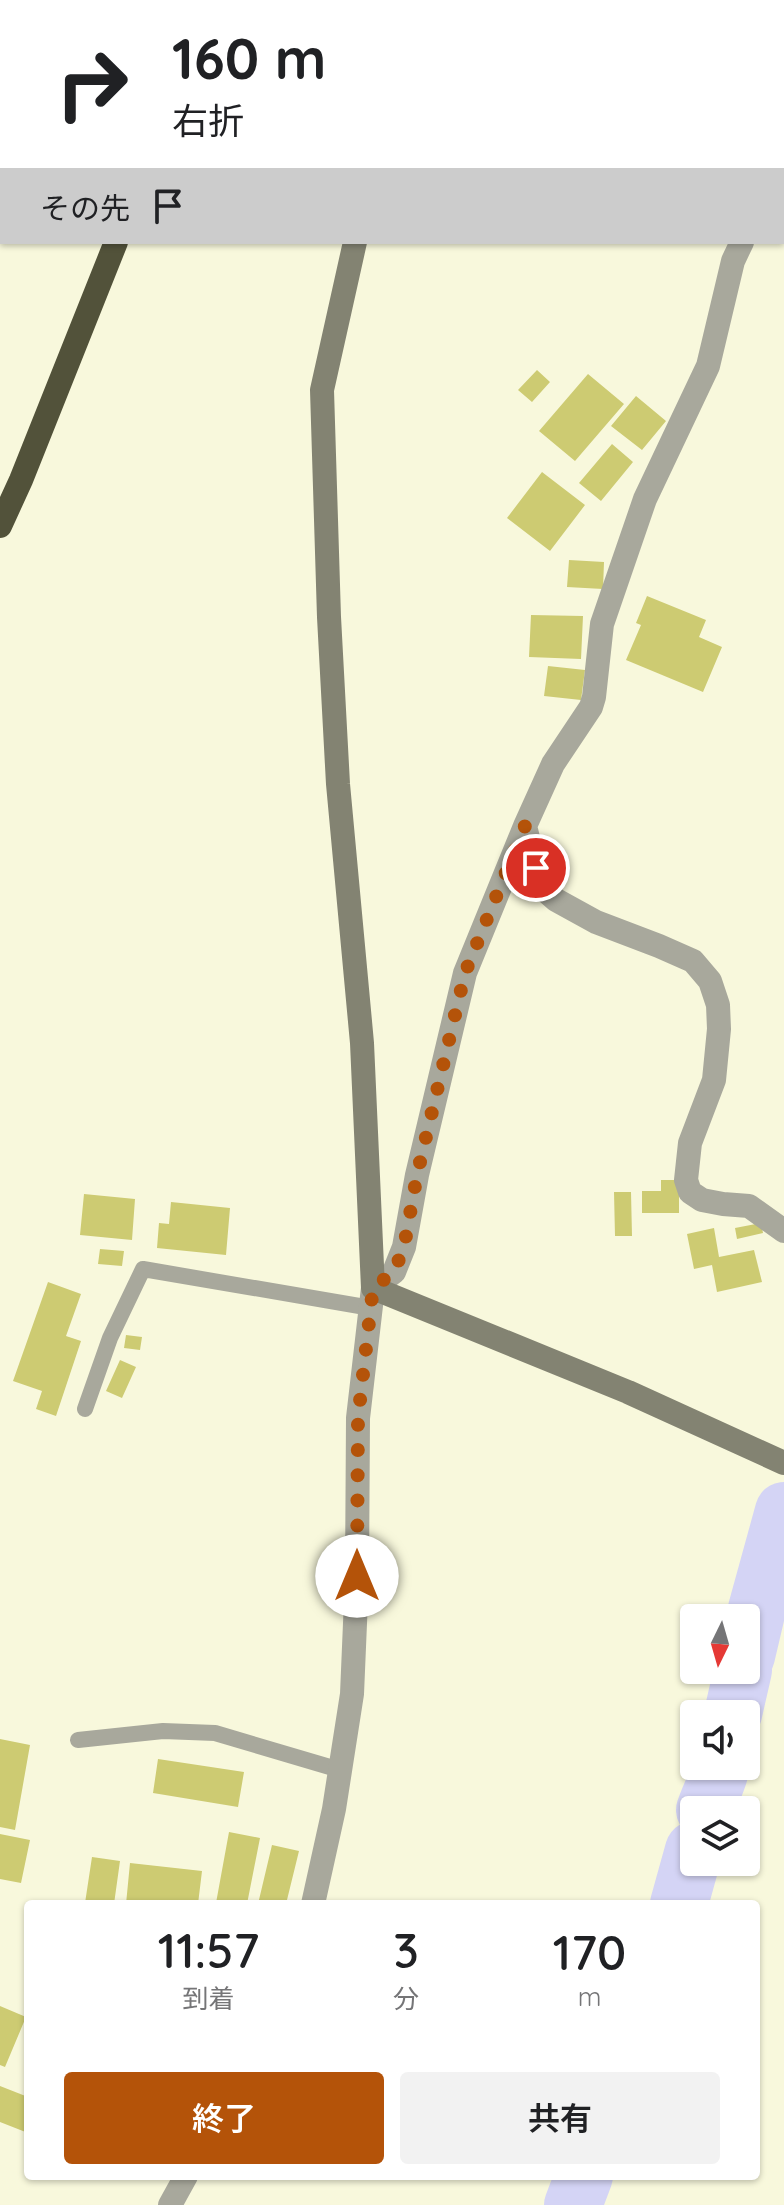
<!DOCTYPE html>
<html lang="ja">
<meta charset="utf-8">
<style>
:root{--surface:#fff;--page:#f2f2f2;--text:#202124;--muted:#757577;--accent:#b45309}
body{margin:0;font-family:Quicksand,"Noto Sans JP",sans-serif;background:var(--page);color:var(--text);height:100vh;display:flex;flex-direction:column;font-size:30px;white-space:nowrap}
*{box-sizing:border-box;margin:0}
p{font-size:26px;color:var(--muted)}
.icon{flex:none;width:44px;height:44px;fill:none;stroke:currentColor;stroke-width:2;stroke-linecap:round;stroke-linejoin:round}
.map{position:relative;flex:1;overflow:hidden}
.details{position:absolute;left:24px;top:1900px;width:736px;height:280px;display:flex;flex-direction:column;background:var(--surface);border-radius:8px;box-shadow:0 2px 6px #0004}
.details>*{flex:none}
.top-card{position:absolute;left:0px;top:0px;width:784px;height:244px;box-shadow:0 2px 6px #0004;background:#fff;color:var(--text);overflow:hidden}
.needle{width:52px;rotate:185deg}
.buttons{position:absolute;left:680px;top:1604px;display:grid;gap:16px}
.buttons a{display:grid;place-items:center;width:80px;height:80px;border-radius:8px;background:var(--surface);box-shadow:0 2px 6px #0004;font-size:40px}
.pin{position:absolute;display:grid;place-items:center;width:68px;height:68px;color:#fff;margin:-34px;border:4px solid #fff;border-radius:50%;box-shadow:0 2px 8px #0007}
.me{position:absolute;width:88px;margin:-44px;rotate:0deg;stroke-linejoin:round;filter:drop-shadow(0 0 6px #0008)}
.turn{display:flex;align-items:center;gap:28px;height:168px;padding:0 40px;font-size:36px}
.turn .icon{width:104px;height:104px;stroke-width:2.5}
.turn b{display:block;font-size:56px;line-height:68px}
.then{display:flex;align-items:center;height:76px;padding:0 40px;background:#0003;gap:16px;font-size:30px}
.eta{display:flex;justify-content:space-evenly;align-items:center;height:136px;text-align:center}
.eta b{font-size:48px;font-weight:600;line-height:56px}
.action{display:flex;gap:16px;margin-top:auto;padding:16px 40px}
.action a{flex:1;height:92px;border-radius:8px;background:var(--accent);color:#fff;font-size:32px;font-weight:600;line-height:92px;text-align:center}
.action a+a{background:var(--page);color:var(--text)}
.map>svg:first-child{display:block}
.green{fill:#bfbdfe}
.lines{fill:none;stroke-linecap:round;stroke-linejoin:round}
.river{stroke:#d4d4f5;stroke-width:58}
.building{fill:#cdcb72}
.lane{stroke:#a8a89c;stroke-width:16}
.street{stroke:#a8a89c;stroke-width:24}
.secondary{stroke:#838372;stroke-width:24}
.highway{stroke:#52523a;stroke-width:24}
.route{stroke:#b45309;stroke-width:14;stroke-dasharray:0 25.2}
</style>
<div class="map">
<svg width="784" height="2205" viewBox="0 0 784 2205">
<rect width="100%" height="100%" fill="#f8f8dc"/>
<path class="green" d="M240,0h346v2h-346z"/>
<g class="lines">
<path class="river" d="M746,1656l11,-47 27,-98
M733,1714l10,-44
M705,1810c5,-15 13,-29 16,-44
M679,1904l15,-54
M573,2205l11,-29"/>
</g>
<path class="building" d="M537,370l13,12 -18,20 -14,-12z
M588,374l36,30 -49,57 -36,-30z
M636,396l30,25 -24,29 -31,-24z
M612,444l21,18 -32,39 -22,-18z
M542,472l43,33 -35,46 -43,-33z
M569,560l35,2 -1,27 -36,-2z
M647,596l59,24 -7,17 23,10 -19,45 -77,-32 15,-35 -5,-2z
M531,615l52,1 -2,43 -52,-2z
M548,666l37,4 -4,30 -37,-4z
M661,1180h18v33h-37v-22h19z
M614,1192h17l1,44h-17z
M84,1194l51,5 -3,41 -52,-5z
M171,1202l59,6 -4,47 -69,-7 2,-25 10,1z
M761,1223l2,10 -26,6 -2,-11z
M714,1228l5,29 35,-7 8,32 -45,10 -5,-27 -18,4 -7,-35z
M100,1249l24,2 -2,15 -24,-2z
M48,1282l33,12 -15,42 15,5 -25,75 -20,-7 6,-18 -29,-10z
M126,1335l16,2 -2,13 -16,-2z
M120,1360l16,7 -14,31 -16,-7z
M0,1739l30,6 -15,85 -15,-3z
M158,1759l86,13 -6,35 -85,-14z
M229,1832l31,6 -13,66 -31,-1z
M0,1834l30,6 -9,43 -21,-4z
M272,1845l27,6 -13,53h-28z
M92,1857l28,4 -6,43 -29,-1z
M130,1863l72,8 -4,33h-72z
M0,2006l26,11 -21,50 -5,-2z
M0,2086l28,11v36l-28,-11z"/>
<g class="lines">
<path class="lane" d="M85,1409l25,-71 33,-69 228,39
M78,1740l85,-9 52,2 125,37"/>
<path class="street" d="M782,159l2,-3
M525,826l15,60 16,14 40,22 63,24 34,15 17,20 8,24 1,24 -5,51 -24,63 -4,37 4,12 12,8 21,4 26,2 35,25
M313,1904l21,-95 18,-115 5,-118 1,-158 15,-130 21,-16 10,-25 13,-72 48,-202 60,-147 28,-62 38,-57 3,-10 8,-73 43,-125 63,-133 25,-105 9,-19
M170,2205l16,-29"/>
<path class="secondary" d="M398,2v-2
M355,242l-33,148 7,227 9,167 24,259 11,245 255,104 156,71"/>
<path class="highway" d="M55,2l1,-2
M201,2l1,-2
M0,156l2,-5
M0,526l21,-46 95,-238"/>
</g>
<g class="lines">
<path class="route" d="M357,1576l1,-158 15,-130 21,-16 10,-25 13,-72 48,-202 60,-147 11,42"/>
</g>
</svg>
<div class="buttons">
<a><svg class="needle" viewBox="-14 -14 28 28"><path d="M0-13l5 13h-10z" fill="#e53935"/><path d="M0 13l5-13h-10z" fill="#757577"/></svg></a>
<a><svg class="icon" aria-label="sound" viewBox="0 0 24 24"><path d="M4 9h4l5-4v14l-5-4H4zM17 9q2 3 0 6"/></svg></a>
<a><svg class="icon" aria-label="layers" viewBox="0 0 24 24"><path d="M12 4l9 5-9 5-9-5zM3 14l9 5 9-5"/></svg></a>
</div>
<div class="pin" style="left:536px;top:868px;background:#d93025"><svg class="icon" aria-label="arrive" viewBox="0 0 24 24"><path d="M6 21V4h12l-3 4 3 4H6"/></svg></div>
<svg class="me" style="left:357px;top:1576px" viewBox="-20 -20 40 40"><circle r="19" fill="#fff"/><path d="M0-13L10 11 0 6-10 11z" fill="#b45309"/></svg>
<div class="top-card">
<div class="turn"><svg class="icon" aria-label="right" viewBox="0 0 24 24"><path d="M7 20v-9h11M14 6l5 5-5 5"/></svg><div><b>160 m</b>右折</div></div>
<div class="then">その先<svg class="icon" aria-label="arrive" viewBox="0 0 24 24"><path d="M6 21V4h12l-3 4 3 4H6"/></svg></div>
</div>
<section class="details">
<div class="eta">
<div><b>11:57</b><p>到着</p></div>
<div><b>3</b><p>分</p></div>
<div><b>170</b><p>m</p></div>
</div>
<div class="action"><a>終了</a><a>共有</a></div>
</section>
</div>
